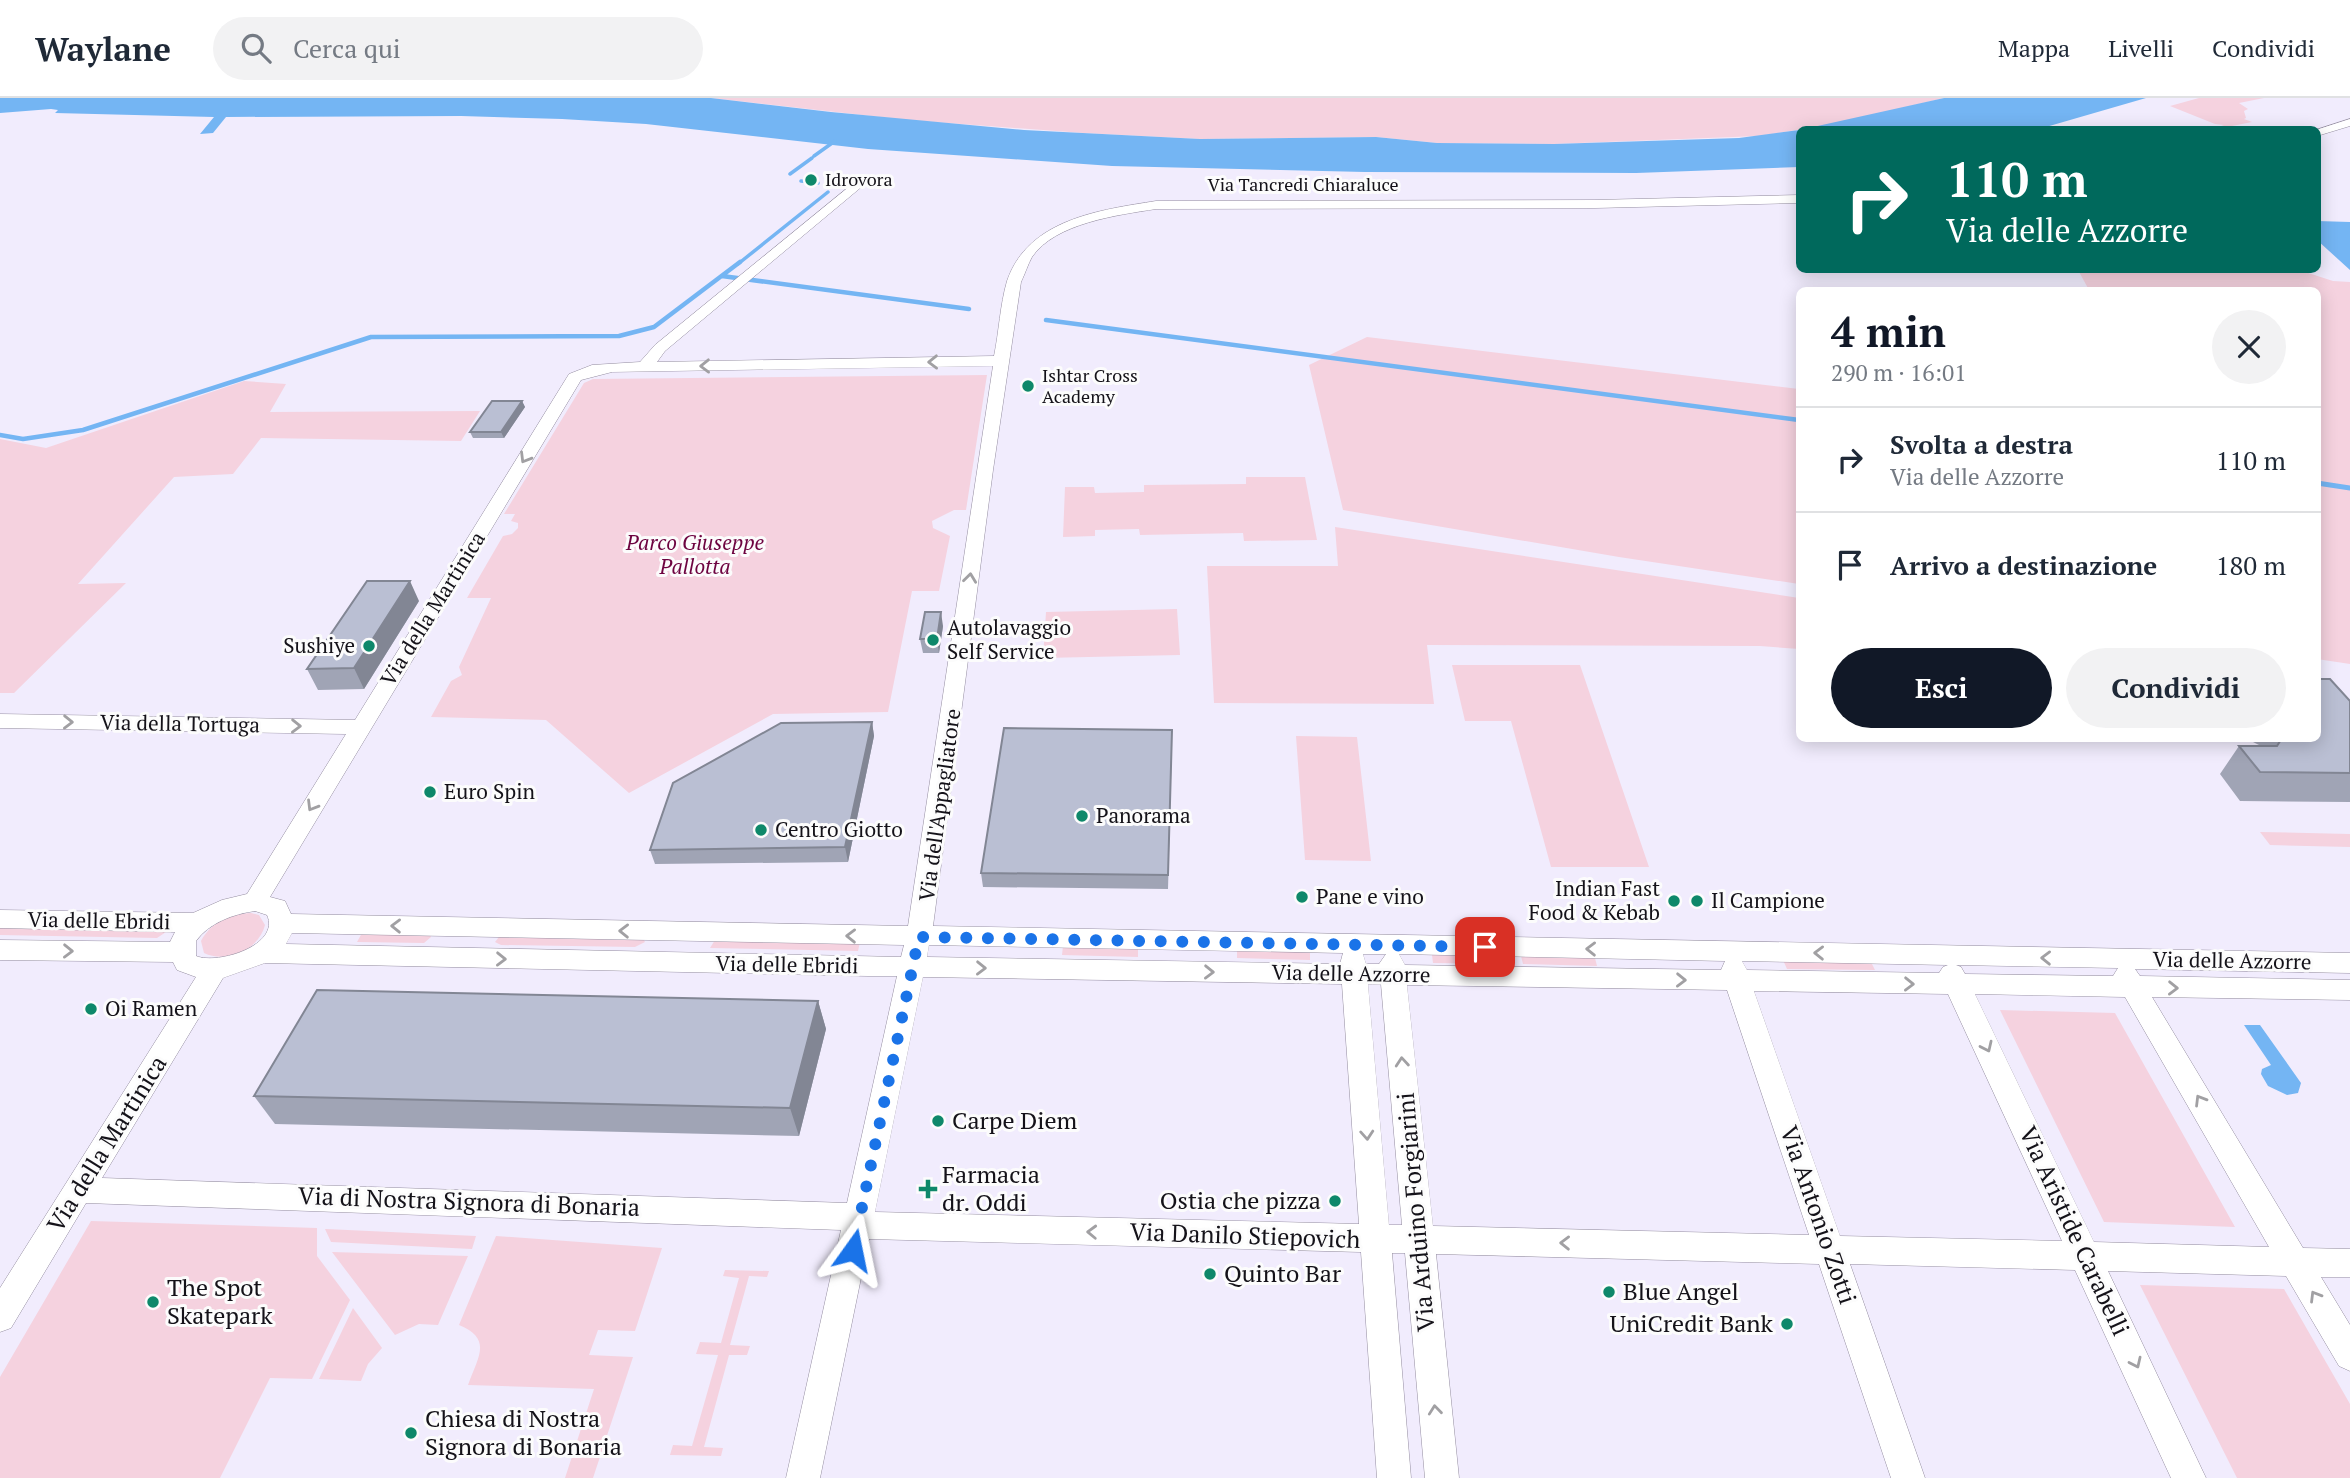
<!DOCTYPE html>
<html lang="it">
<meta charset="utf-8">
<style>
:root{--surface:#fff;--page:#f2f2f3;--text:#1f2937;--muted:#747a83;--line:#e0e1e3;--accent:#111827}
body{margin:0;font-family:"PT Serif",serif;background:var(--page);color:var(--text);height:100vh;display:flex;flex-direction:column;font-size:26px;white-space:nowrap}
*{box-sizing:border-box;margin:0}
p{font-size:23px;color:var(--muted)}
.icon{flex:none;width:38px;height:38px;fill:none;stroke:currentColor;stroke-width:2;stroke-linecap:round;stroke-linejoin:round}
.map{position:relative;flex:1;overflow:hidden}
.details{position:absolute;left:1796px;top:189px;width:525px;height:455px;display:flex;flex-direction:column;background:var(--surface);border-radius:10px;box-shadow:0 4px 18px #0003}
.details>*{flex:none}
.banner{position:absolute;left:1796px;top:28px;width:525px;height:147px;border-radius:10px;box-shadow:0 4px 18px #0003;background:#00695c;color:#fff;overflow:hidden}
.pin{position:absolute;display:grid;place-items:center;width:60px;height:60px;color:#fff;margin:-30px;border-radius:14px;box-shadow:0 4px 10px #0006}
.me{position:absolute;width:77px;margin:-38px;rotate:12deg;stroke-linejoin:round;filter:drop-shadow(0 0 5px #0008)}
.turn{display:flex;align-items:center;gap:24px;height:147px;padding:0 35px;font-size:32px}
.turn .icon{width:91px;height:91px;stroke-width:2.5}
.turn b{display:block;font-size:49px;line-height:60px}
.round{display:grid;place-items:center;flex:none;width:74px;height:74px;border-radius:37px;background:var(--page)}
.overview{display:flex;align-items:center;justify-content:space-between;height:119px;padding:0 35px}
h1{font-size:42px;font-weight:600;line-height:52px;color:var(--accent)}
.button{display:flex;gap:14px;margin-top:auto;padding:14px 35px}
.button a{flex:1;height:80px;border-radius:42px;background:var(--accent);color:#fff;font-size:28px;font-weight:600;line-height:80px;text-align:center}
.button a+a{background:var(--page);color:var(--text)}
ul{padding:0;list-style:none}
li{display:flex;align-items:center;gap:21px;height:105px;padding:0 35px;border-top:2px solid var(--line)}
li div{flex:1}
li b{display:block;font-size:26px}
li em{font-style:normal}
header{display:flex;align-items:center;gap:42px;box-sizing:border-box;height:98px;padding:0 35px;background:var(--surface);border-bottom:2px solid var(--line)}
header strong{font-size:33px}
nav{display:flex;gap:38px;margin-inline-start:auto;font-size:24px}
.search{width:490px;height:63px;background:var(--page);display:flex;align-items:center;gap:18px;box-sizing:border-box;padding:0 24px;border-radius:38px;color:var(--muted);font-size:26px}
.map>svg:first-child{display:block}
.green{fill:#f5d2df}
.water{fill:#74b5f3}
.lines{fill:none;stroke-linecap:round;stroke-linejoin:round}
.stream-far2{stroke:#74b5f3;stroke-width:3.5}
.stream-far1{stroke:#74b5f3;stroke-width:4.5}
.stream{stroke:#74b5f3;stroke-width:5}
.minor-casing{stroke:#948da0;stroke-width:1}
.minor{fill:#fff;fill-rule:evenodd}
.wall{fill:#a0a4b5}
.shaded-wall{fill:#828694}
.building{fill:#babfd3;stroke:#828694;stroke-width:2}
.oneway{stroke:#a1a0a3}
.route{stroke:#1a73e8;stroke-width:12;stroke-dasharray:0 21.6}
.poi-dot{fill:#0e886a;stroke:#fcfcfc;stroke-width:2.5}
.labels{text-anchor:middle;stroke-width:6;stroke-linejoin:round;paint-order:stroke}
.far-poi-label{font-size:18px;fill:#141219;stroke:#fcfcfc;text-anchor:start}
.far-street-label{font-size:18px;fill:#141219;stroke:#fcfcfc}
.park-label{font-size:21px;font-style:italic;fill:#6d0340;stroke:#fcfcfc}
.street-label{font-size:21px;fill:#141219;stroke:#fcfcfc}
.poi-label{font-size:21px;fill:#141219;stroke:#fcfcfc;text-anchor:start}
.near-poi-label{font-size:24px;fill:#141219;stroke:#fcfcfc;text-anchor:start}
.near-street-label{font-size:24px;fill:#141219;stroke:#fcfcfc}
</style>
<header>
<strong>Waylane</strong>
<div class="search"><svg class="icon" aria-label="search" viewBox="0 0 24 24"><circle cx="10" cy="10" r="6"/><path d="M15 15l6 6"/></svg>Cerca qui</div>
<nav><a>Mappa</a><a>Livelli</a><a>Condividi</a></nav>
</header>
<div class="map">
<svg width="2350" height="1380" viewBox="0 0 2350 1380">
<rect width="100%" height="100%" fill="#f1ecfd"/>
<path class="green" d="M711,0h1233l-109,26 -76,12 -205,8 -117,-1 -61,-6 -176,2 -117,-6 -176,-13z
M2199,0h65l-25,5 9,6 -4,2 2,7 -2,1 8,3 -30,6 -4,-1 6,-2 -9,-1 -45,-18z
M2078,172h221l34,11 17,1v382l-33,-5v-369h-228z
M1367,239l432,52v195l-180,-27 -276,-47 -34,-145z
M987,277l-21,135h-12l-22,11 1,7 17,8 -11,55h-27l-24,121 -115,2 -144,79 -83,-73 -115,-3 20,-36 11,-6 -3,-8 32,-69h-24l36,-62 9,-2 6,-6v-5l-7,-2 4,-7h-11l80,-131 9,-4z
M244,283l42,3 -16,28 210,-1 -19,30 -200,-3 -28,36 -59,3 -96,107 48,-1 -112,110h-14v-254l46,9z
M1246,379h59l12,63 -73,1 -1,-8 -103,2 -1,-6 -44,1v6l-32,1 2,-50h29l1,6 49,-1v-7l102,-1z
M1335,429l464,71v51l-39,-3 -333,-1 7,59 -220,-1 -7,-137h131z
M1177,511l3,46 -137,3 3,-46z
M1452,567h128l69,202h-98l-40,-146h-46z
M1296,638l61,1 14,124 -66,-1z
M2260,734l90,2v13l-80,-2z
M251,815l8,2 6,10c-6,25 -39,39 -61,28l-3,-12c10,-19 29,-27 50,-28z
M0,829l166,4v1l-9,6 -157,-3z
M362,835l68,2 1,2 -7,6 -67,-1z
M499,839l145,3 1,2 -10,5 -134,-2 -6,-3z
M715,842l145,2 -2,9 -148,-3z
M1063,848l75,2v9l-76,-2z
M1237,852l73,2v8l-73,-2z
M1432,857l73,1 2,8 -74,-1z
M1521,858l74,2 2,8 -74,-2z
M1783,862l88,2 4,8 -88,-1z
M2000,912l115,3 120,214 -131,-5z
M91,1123l226,7v28l33,44 -38,79 -42,-1 -50,100h-220v-101z
M325,1131h1l150,7 -4,13 -141,-7z
M496,1138l166,12 -27,83 -37,-1 -9,25 44,2 -40,121h-28l29,-89 -126,-4c10,-28 25,-46 -9,-60z
M332,1154l136,4 -30,69 -19,-1 -24,11z
M725,1172l44,1 -2,6 -18,-1 -19,69 20,1 -3,9h-18l-25,92 19,1 -2,8 -51,-1 3,-10 19,1 26,-91 -22,-1 4,-12 21,1 18,-65 -16,-2z
M2140,1187l144,4 66,115v74h-113z
M353,1210l29,40 -14,16 -7,17 -42,-2z"/>
<path class="water" d="M0,0h711l120,14 193,18 176,9 176,-2 61,6 117,1 185,-6 60,-8v37l-163,6 -271,-1 -253,-6 -244,-17 -222,-25 -84,-5 -101,-3 -235,1 -13,16 -13,1 14,-17 -159,-4 3,-3 -7,-1 -51,4z
M1944,0h202l-107,31h-235z
M2317,123l33,1v48l-33,-30z
M2244,927h16l41,58 -3,10 -11,2 -19,-9 -7,-12 1,-5 9,-4z"/>
<g class="lines">
<path class="stream-far2" d="M814,58l21,-15
M790,76l22,-16
M801,83l17,2
M738,166l90,-72"/>
<path class="stream-far1" d="M722,178l247,33
M1046,222l753,100
M0,337l23,4 60,-9 288,-93 248,-1 35,-9 86,-65"/>
<path class="stream" d="M2317,385l33,5"/>
<defs>
<path id="minor" d="M2350,21v7l-33,10 -1,-6z
M861,79l4,1v6l-200,167 -8,11 337,-6c5,-24 6,-51 13,-75 21,-62 93,-71 149,-80l439,-1 204,-5v8l-204,5 -439,1c-38,6 -101,14 -124,48 -4,7 -7,17 -11,25l-28,188 -60,456 1417,27v20l-215,-4 5,7 210,4v20l-198,-3 151,251 47,1v28h-29l29,48v46l-11,-5 -53,-90 -178,-5 98,207h-35l-96,-208 -225,-6 75,214h-34l-72,-214 -383,-10 23,224h-34l-20,-225h-13l19,225h-34l-16,-226 -492,-13 -49,239h-34l55,-248 -755,-27 -75,125 -11,4v-44l196,-311 -19,-7 -4,-8 -173,-2v-20l170,2 5,-10 -175,-4v-18l193,3 29,-13 25,-6 99,-160 -346,-6v-14l355,6 214,-346 23,-9 48,-3 15,-17zM993,268l-85,560 -617,-12 -6,-13 -15,-4 311,-517 31,-8zM255,813l12,4c14,30 -49,50 -71,41v-15c13,-18 37,-27 59,-30zM292,835l612,12 -3,12 -615,-13zM929,847l414,8 -3,11 -413,-7zM1363,856h23l-7,10h-13zM1399,856l326,7 -4,9 -316,-5zM1742,863l206,4 -5,2 -4,6 -192,-3zM265,865l603,13h29l-50,227 -745,-25 121,-200zM1956,867l162,3 -5,8 -148,-2 -4,-7zM923,879l419,7 17,240 -484,-12zM1368,886h13l21,241h-13zM1407,887l320,5 82,245 -376,-9zM1754,893l194,3 114,247 -222,-5zM1975,896l150,3 144,250 -175,-5z"/>
</defs>
<use href="#minor" class="minor-casing"/>
<use href="#minor" class="minor"/>
</g>
<path class="wall" d="M522,303l3,6 -21,31h-31l-3,-6z
M419,503l-55,88 -46,1 -11,-21z
M943,528l-4,27h-16l-3,-14z
M2350,603v101l-110,-1 -20,-27 19,-28h22l-16,-8h72z
M872,624l2,14 -26,126 -193,2 -5,-14z
M1172,646l-4,145 -185,-2 -2,-14z
M818,903l8,28 -27,107 -524,-12 -21,-28z"/>
<path class="shaded-wall" d="M522,303l3,6 -21,31 -3,-6z
M410,483l9,20 -55,88 -10,-21z
M941,514l2,14 -4,27 -2,-14z
M872,624l2,14 -26,126 -3,-15z
M818,903l8,28 -27,107 -9,-28z"/>
<path class="building" d="M492,303h30l-21,31h-31z
M367,483h43l-56,87 -47,1z
M925,514h16l-4,27h-17z
M2317,581h13l20,22v72l-90,-1 -21,-26h38l5,-8h35z
M872,624l-27,125 -195,3 23,-67 108,-60z
M1004,630l168,2 -4,145 -187,-2z
M317,892l501,11 -28,107 -536,-12z"/>
<defs><path id="oneway-chevron" d="M-2-3.5L2.5 0L-2 3.5" fill="none" stroke-width="1.6" stroke-linecap="round" stroke-linejoin="round" transform="scale(1.75)"/></defs>
<g class="oneway">
<use href="#oneway-chevron" transform="translate(933 264) rotate(179)"/>
<use href="#oneway-chevron" transform="translate(705 268) rotate(179)"/>
<use href="#oneway-chevron" transform="translate(525 360) rotate(121)"/>
<use href="#oneway-chevron" transform="translate(970 480) rotate(-83)"/>
<use href="#oneway-chevron" transform="translate(68 624) rotate(1)"/>
<use href="#oneway-chevron" transform="translate(296 628) rotate(1)"/>
<use href="#oneway-chevron" transform="translate(312 708) rotate(121)"/>
<use href="#oneway-chevron" transform="translate(396 828) rotate(-179)"/>
<use href="#oneway-chevron" transform="translate(624 833) rotate(-179)"/>
<use href="#oneway-chevron" transform="translate(851 838) rotate(-179)"/>
<use href="#oneway-chevron" transform="translate(1591 851) rotate(-179)"/>
<use href="#oneway-chevron" transform="translate(68 853) rotate(1)"/>
<use href="#oneway-chevron" transform="translate(1819 855) rotate(-179)"/>
<use href="#oneway-chevron" transform="translate(2046 860) rotate(-179)"/>
<use href="#oneway-chevron" transform="translate(501 861) rotate(1)"/>
<use href="#oneway-chevron" transform="translate(981 870) rotate(1)"/>
<use href="#oneway-chevron" transform="translate(1209 874) rotate(1)"/>
<use href="#oneway-chevron" transform="translate(1681 882) rotate(1)"/>
<use href="#oneway-chevron" transform="translate(1909 886) rotate(1)"/>
<use href="#oneway-chevron" transform="translate(2173 890) rotate(1)"/>
<use href="#oneway-chevron" transform="translate(1987 949) rotate(65)"/>
<use href="#oneway-chevron" transform="translate(1402 964) rotate(-95)"/>
<use href="#oneway-chevron" transform="translate(2200 1002) rotate(-121)"/>
<use href="#oneway-chevron" transform="translate(1367 1037) rotate(86)"/>
<use href="#oneway-chevron" transform="translate(1092 1134) rotate(-178)"/>
<use href="#oneway-chevron" transform="translate(1565 1145) rotate(-179)"/>
<use href="#oneway-chevron" transform="translate(2315 1198) rotate(-121)"/>
<use href="#oneway-chevron" transform="translate(2136 1265) rotate(65)"/>
<use href="#oneway-chevron" transform="translate(1435 1312) rotate(-96)"/>
</g>
<g class="lines">
<path class="route" d="M853,1152l66,-313 566,10"/>
</g>
<g class="poi-dot">
<circle cx="811" cy="82" r="7"/>
<circle cx="1028" cy="288" r="7"/>
<circle cx="933" cy="542" r="7"/>
<circle cx="369" cy="548" r="7"/>
<circle cx="430" cy="694" r="7"/>
<circle cx="1082" cy="718" r="7"/>
<circle cx="761" cy="732" r="7"/>
<circle cx="1302" cy="799" r="7"/>
<circle cx="1674" cy="803" r="7"/>
<circle cx="1697" cy="803" r="7"/>
<circle cx="91" cy="911" r="7"/>
<circle cx="938" cy="1023" r="7"/>
<path d="M924.5 1080.5h7v7h7v7h-7v7h-7v-7h-7v-7h7z"/>
<circle cx="1335" cy="1103" r="7"/>
<circle cx="1210" cy="1176" r="7"/>
<circle cx="1609" cy="1194" r="7"/>
<circle cx="153" cy="1204" r="7"/>
<circle cx="1787" cy="1226" r="7"/>
<circle cx="411" cy="1335" r="7"/>
</g>
<g class="labels">
<g class="far-poi-label">
<text x="825" y="88">Idrovora</text>
<text x="1042" y="284">Ishtar Cross<tspan x="1042" dy="21">Academy</tspan></text>
</g>
<g class="far-street-label">
<text x="1303" y="93">Via Tancredi Chiaraluce</text>
</g>
<g class="park-label">
<text x="695" y="452">Parco Giuseppe<tspan x="695" dy="24">Pallotta</tspan></text>
</g>
<g class="street-label">
<text transform="translate(433 511) rotate(-58)" y="7">Via della Martinica</text>
<text transform="translate(180 626) rotate(1)" y="7">Via della Tortuga</text>
<text transform="translate(940 707) rotate(-82)" y="7">Via dell'Appagliatore</text>
<text transform="translate(99 823) rotate(1)" y="7">Via delle Ebridi</text>
<text transform="translate(2232 863) rotate(1)" y="7">Via delle Azzorre</text>
<text transform="translate(787 867) rotate(1)" y="7">Via delle Ebridi</text>
<text transform="translate(1351 876) rotate(1)" y="7">Via delle Azzorre</text>
</g>
<g class="poi-label">
<text x="947" y="537">Autolavaggio<tspan x="947" dy="24">Self Service</tspan></text>
<text x="355" y="555" text-anchor="end">Sushiye</text>
<text x="444" y="701">Euro Spin</text>
<text x="1096" y="725">Panorama</text>
<text x="775" y="739">Centro Giotto</text>
<text x="1660" y="798" text-anchor="end">Indian Fast<tspan x="1660" dy="24">Food &amp; Kebab</tspan></text>
<text x="1316" y="806">Pane e vino</text>
<text x="1711" y="810">Il Campione</text>
<text x="105" y="918">Oi Ramen</text>
</g>
<g class="near-poi-label">
<text x="952" y="1031">Carpe Diem</text>
<text x="942" y="1085">Farmacia<tspan x="942" dy="28">dr. Oddi</tspan></text>
<text x="1321" y="1111" text-anchor="end">Ostia che pizza</text>
<text x="1224" y="1184">Quinto Bar</text>
<text x="167" y="1198">The Spot<tspan x="167" dy="28">Skatepark</tspan></text>
<text x="1623" y="1202">Blue Angel</text>
<text x="1773" y="1234" text-anchor="end">UniCredit Bank</text>
<text x="425" y="1329">Chiesa di Nostra<tspan x="425" dy="28">Signora di Bonaria</tspan></text>
</g>
<g class="near-street-label">
<text transform="translate(107 1046) rotate(-58)" y="8">Via della Martinica</text>
<text transform="translate(469 1104) rotate(2)" y="8">Via di Nostra Signora di Bonaria</text>
<text transform="translate(1416 1114) rotate(-95)" y="8">Via Arduino Forgiarini</text>
<text transform="translate(1818 1117) rotate(71)" y="8">Via Antonio Zotti</text>
<text transform="translate(2074 1133) rotate(65)" y="8">Via Aristide Carabelli</text>
<text transform="translate(1245 1138) rotate(2)" y="8">Via Danilo Stiepovich</text>
</g>
</g>
</svg>
<div class="pin" style="left:1485px;top:849px;background:#d93025"><svg class="icon" aria-label="arrive" viewBox="0 0 24 24"><path d="M6 21V4h12l-3 4 3 4H6"/></svg></div>
<svg class="me" style="left:853px;top:1152px" viewBox="-20 -20 40 40"><path d="M0-17L14 15 0 8-14 15z" fill="#1a73e8" stroke="#fff" stroke-width="4"/></svg>
<div class="banner">
<div class="turn"><svg class="icon" aria-label="right" viewBox="0 0 24 24"><path d="M7 20v-9h11M14 6l5 5-5 5"/></svg><div><b>110 m</b>Via delle Azzorre</div></div>
</div>
<section class="details">
<div class="overview"><div><h1>4 min</h1><p>290 m · 16:01</p></div><a class="round"><svg class="icon" aria-label="close" viewBox="0 0 24 24"><path d="M6 6l12 12M18 6L6 18"/></svg></a></div>
<ul>
<li><svg class="icon" aria-label="right" viewBox="0 0 24 24"><path d="M7 20v-9h11M14 6l5 5-5 5"/></svg><div><b>Svolta a destra</b><p>Via delle Azzorre</p></div><em>110 m</em></li>
<li><svg class="icon" aria-label="arrive" viewBox="0 0 24 24"><path d="M6 21V4h12l-3 4 3 4H6"/></svg><div><b>Arrivo a destinazione</b></div><em>180 m</em></li>
</ul>
<div class="button"><a>Esci</a><a>Condividi</a></div>
</section>
</div>
